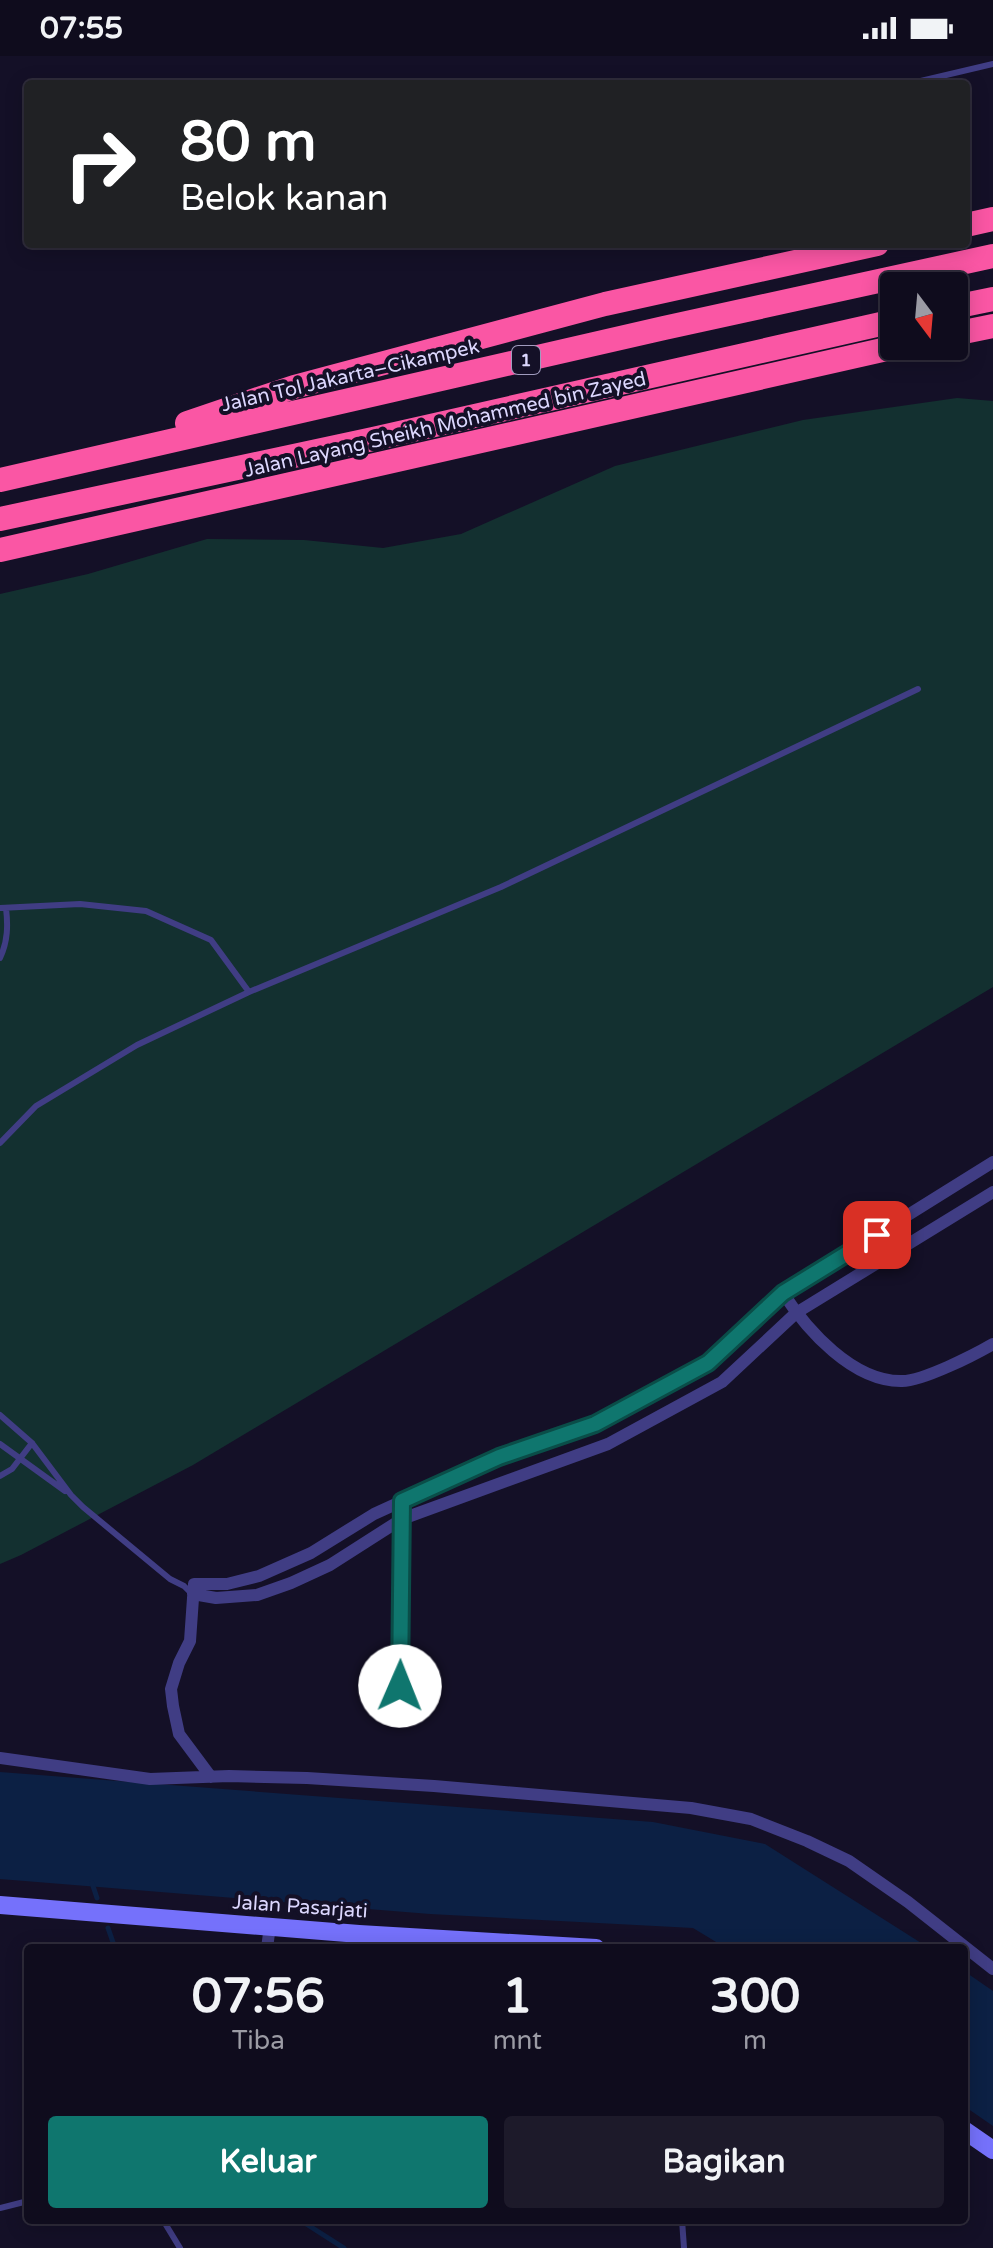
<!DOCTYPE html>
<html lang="id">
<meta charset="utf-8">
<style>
:root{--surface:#0f0c1d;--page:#1d1a2a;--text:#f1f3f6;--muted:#9b9ba4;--line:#2f2c3b;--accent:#0f766e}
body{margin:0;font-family:"Varela Round",sans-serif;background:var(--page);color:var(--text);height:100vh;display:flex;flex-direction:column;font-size:30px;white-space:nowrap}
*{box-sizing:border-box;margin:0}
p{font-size:26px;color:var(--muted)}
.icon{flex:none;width:44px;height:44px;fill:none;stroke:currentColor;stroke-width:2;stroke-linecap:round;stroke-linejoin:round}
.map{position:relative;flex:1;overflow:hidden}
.side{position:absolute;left:24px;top:1888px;width:944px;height:280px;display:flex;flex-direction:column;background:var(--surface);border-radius:8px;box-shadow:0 4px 20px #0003,0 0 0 2px var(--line)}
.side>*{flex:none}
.top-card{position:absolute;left:24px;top:24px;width:946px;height:168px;border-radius:8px;box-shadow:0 4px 20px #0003,0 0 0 2px var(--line);background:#202124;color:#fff;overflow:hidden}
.needle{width:52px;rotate:164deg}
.controls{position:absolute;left:880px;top:216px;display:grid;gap:16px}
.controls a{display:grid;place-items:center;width:88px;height:88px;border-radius:8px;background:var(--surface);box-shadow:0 4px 20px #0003,0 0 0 2px var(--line);font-size:40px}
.pin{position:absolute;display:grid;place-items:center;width:68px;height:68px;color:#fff;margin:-34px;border-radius:16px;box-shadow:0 4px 12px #0006}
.me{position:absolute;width:88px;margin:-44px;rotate:1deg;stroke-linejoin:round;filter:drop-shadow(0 0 6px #0008)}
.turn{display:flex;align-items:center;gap:28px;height:168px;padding:0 24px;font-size:36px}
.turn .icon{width:104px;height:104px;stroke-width:2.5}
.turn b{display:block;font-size:56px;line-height:68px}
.eta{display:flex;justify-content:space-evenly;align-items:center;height:136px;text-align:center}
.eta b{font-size:48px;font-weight:800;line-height:56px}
.action{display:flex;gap:16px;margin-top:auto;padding:16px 24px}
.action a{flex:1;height:92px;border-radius:8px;background:var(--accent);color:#fff;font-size:32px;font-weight:800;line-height:92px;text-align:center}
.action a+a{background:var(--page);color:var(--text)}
.status{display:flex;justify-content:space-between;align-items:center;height:56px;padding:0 40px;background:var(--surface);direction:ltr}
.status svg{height:22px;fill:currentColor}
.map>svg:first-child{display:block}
.green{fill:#133030}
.water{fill:#0c2044}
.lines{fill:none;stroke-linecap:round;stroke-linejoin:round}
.stream{stroke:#0c2044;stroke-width:5}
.service{stroke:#403d84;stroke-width:6}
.minor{stroke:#403d84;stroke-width:12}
.secondary{stroke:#7571fb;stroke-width:18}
.motorway{stroke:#fa56a4;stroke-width:24}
.route-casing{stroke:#0a4d48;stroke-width:20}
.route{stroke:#0f766e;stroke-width:14}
.labels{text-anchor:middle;stroke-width:8;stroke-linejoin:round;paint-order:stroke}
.shield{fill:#141027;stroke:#a09bbe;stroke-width:2}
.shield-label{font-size:18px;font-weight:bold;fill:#dcd7fe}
.street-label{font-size:20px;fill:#dcd7fe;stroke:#141027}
</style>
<div class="status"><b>07:55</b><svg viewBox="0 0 49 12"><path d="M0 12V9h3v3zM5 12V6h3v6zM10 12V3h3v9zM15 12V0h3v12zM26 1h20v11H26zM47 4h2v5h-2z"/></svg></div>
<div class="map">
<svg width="993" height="2192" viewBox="0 0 993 2192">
<rect width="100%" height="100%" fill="#141027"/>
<path class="green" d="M957,342l36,3v586l-800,478 -172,90 -21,9v-970l88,-20 119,-35 97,1 79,8 78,-14 154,-68 188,-46z"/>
<path class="water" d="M0,1716l653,50 112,22 164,104h-203l-33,-20 -263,-14 -430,-35z
M964,1915l29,20v135l-29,-20z"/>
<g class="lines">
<path class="stream" d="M92,1827l5,15
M108,1872l7,20
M300,2164l44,28"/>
<path class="service" d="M908,28l85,-20
M0,852l80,-4 66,7 65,29 38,52
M0,902c8,-17 8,-33 6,-50
M0,1087l36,-37 101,-61 112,-53 252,-105 417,-198
M0,1359l32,28 39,52 12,12 87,72 14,7 8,8
M0,1388l65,47
M0,1420l12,-7 20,-26
M0,2152l28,-7
M163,2164l17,28
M682,2164l2,28"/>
<path class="minor" d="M783,1237c24,37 70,89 119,88 21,0 72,-26 91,-37
M193,1538l23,4 41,-3 34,-12 39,-18 72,-46 206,-75 114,-62 74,-69 197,-121
M400,1630l2,-172
M0,1702l150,21 79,-3 78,2 127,8 257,22 60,11 56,22 42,20 59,41 85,67
M211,1721l-32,-43 -6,-28 -2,-17 8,-26 11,-22 4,-57h33l32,-8 52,-23 63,-39 125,-57 96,-33 113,-61 75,-70 210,-131
M267,1892l3,-22"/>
<path class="secondary" d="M0,1849l359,29 237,14
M964,2074l29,20"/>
<path class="motorway" d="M966,169l27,-6
M954,251l39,-8
M954,278l39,-8
M187,367l107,-36 311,-83 272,-60
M0,424l664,-152 329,-72
M0,463l373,-80 521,-118
M0,494l900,-204"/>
</g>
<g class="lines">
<defs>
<path id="route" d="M400,1630l2,-185 97,-44 96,-33 113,-61 75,-70 94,-58"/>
</defs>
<use href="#route" class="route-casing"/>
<use href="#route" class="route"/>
</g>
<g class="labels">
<rect class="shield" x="512" y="290" width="28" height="28" rx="6"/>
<g class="shield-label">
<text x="526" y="310">1</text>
</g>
<g class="street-label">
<text transform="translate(350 319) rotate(-13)" y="7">Jalan Tol Jakarta–Cikampek</text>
<text transform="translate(445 368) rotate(-13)" y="7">Jalan Layang Sheikh Mohammed bin Zayed</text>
<text transform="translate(300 1850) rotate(4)" y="7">Jalan Pasarjati</text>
</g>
</g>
</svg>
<div class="controls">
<a><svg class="needle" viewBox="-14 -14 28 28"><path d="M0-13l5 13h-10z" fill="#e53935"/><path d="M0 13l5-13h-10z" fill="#9b9ba4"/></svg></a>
</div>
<div class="pin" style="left:877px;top:1179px;background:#d93025"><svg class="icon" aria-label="arrive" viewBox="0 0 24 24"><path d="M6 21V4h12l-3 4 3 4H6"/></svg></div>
<svg class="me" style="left:400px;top:1630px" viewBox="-20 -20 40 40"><circle r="19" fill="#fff"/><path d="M0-13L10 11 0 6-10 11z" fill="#0f766e"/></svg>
<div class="top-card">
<div class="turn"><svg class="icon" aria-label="right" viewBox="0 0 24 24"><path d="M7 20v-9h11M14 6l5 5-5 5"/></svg><div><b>80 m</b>Belok kanan</div></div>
</div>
<section class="side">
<div class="eta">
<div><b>07:56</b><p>Tiba</p></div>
<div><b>1</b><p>mnt</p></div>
<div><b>300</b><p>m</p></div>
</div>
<div class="action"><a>Keluar</a><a>Bagikan</a></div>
</section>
</div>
